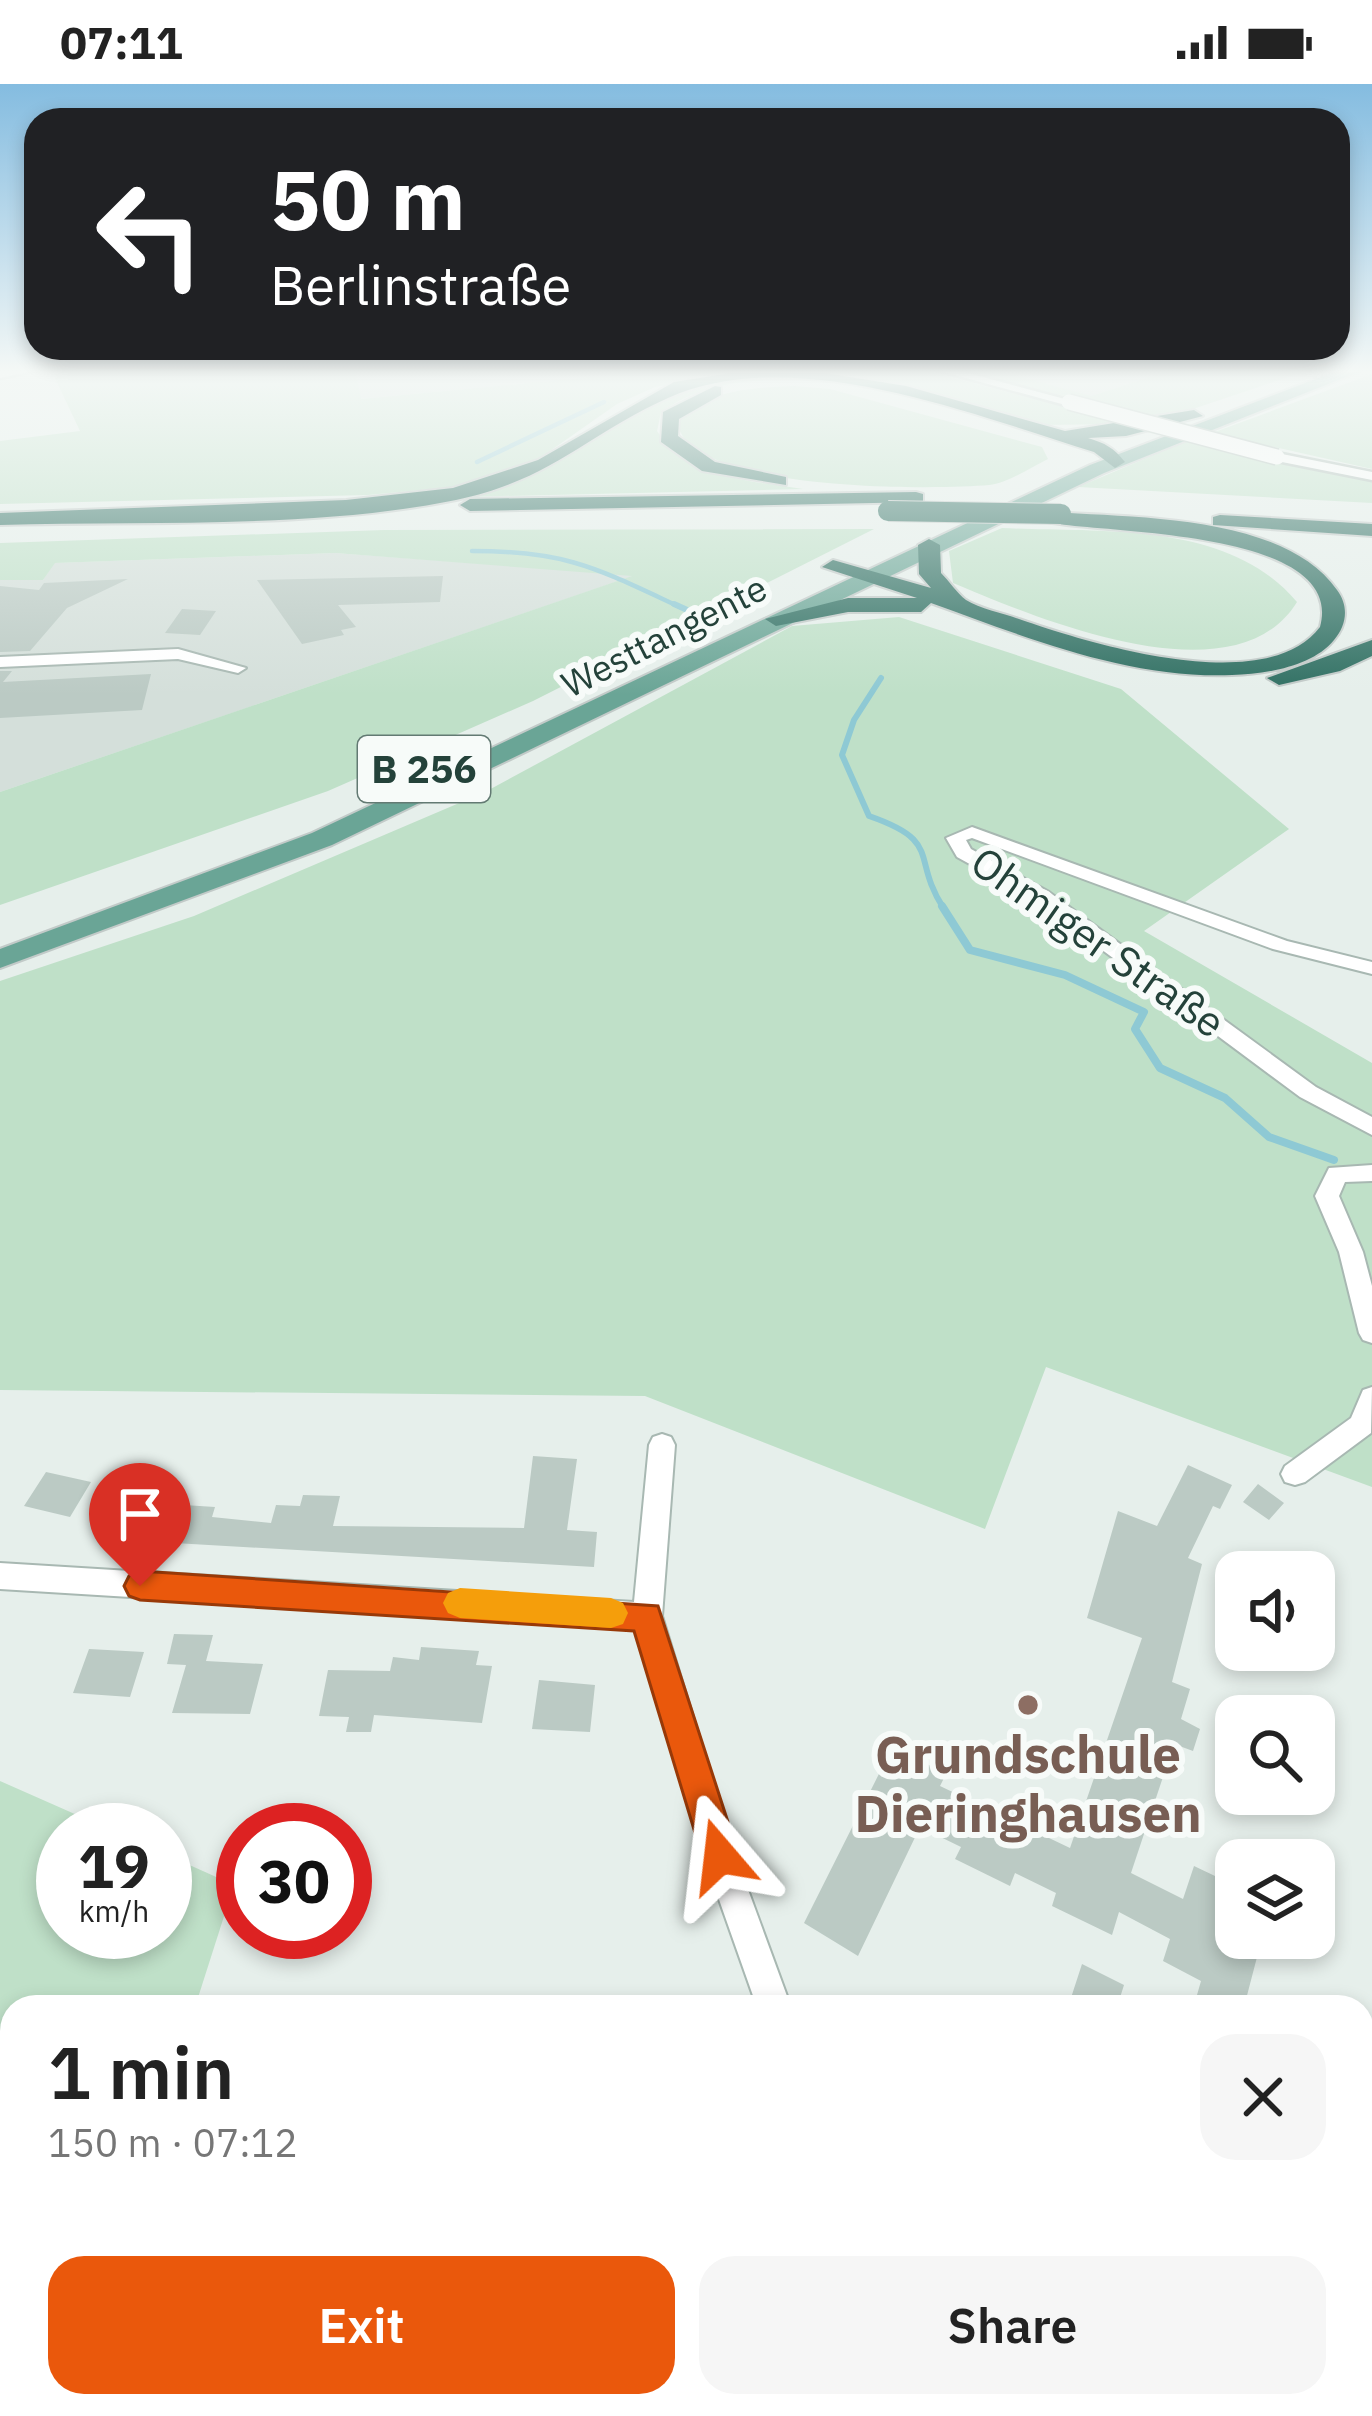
<!DOCTYPE html>
<meta charset="utf-8">
<style>
:root{--surface:#fff;--page:#f6f6f6;--text:#222;--muted:#767676;--accent:#ea580c}
body{margin:0;font-family:"IBM Plex Sans",sans-serif;background:var(--page);color:var(--text);height:100vh;display:flex;flex-direction:column;font-size:45px;white-space:nowrap}
*{box-sizing:border-box;margin:0}
p{font-size:39px;color:var(--muted)}
.icon{flex:none;width:66px;height:66px;fill:none;stroke:currentColor;stroke-width:2;stroke-linecap:round;stroke-linejoin:round}
.map{position:relative;flex:1;overflow:hidden}
.drawer{position:absolute;left:0px;top:1911px;width:1374px;height:423px;display:flex;flex-direction:column;background:var(--surface);border-radius:36px 36px 0 0;box-shadow:0 6px 18px #0003}
.drawer>*{flex:none}
.hud{position:absolute;left:24px;top:24px;width:1326px;height:252px;border-radius:36px;box-shadow:0 6px 18px #0003;background:#202124;color:#fff;overflow:hidden}
.buttons{position:absolute;left:1215px;top:1467px;display:grid;gap:24px}
.buttons a{display:grid;place-items:center;width:120px;height:120px;border-radius:24px;background:var(--surface);box-shadow:0 6px 18px #0003;font-size:60px}
.speed{position:absolute;left:36px;top:1719px;display:flex;gap:24px;font-size:60px;font-weight:700;text-align:center}
.speed>*{display:grid;place-content:center;width:156px;height:156px;border-radius:50%;background:var(--surface);box-shadow:0 6px 18px #0003;line-height:1}
.speed small{font-size:30px;font-weight:400}
.speed .limit{border:18px solid #d22;background:#fff;color:#111}
.pin{position:absolute;display:grid;place-items:center;width:102px;height:102px;color:#fff;margin:-123px -51px;border-radius:50% 50% 50% 0;rotate:-45deg;box-shadow:0 0 12px #0007}
.pin .icon{rotate:45deg}
.me{position:absolute;width:132px;margin:-66px;rotate:343deg;stroke-linejoin:round;filter:drop-shadow(0 0 9px #0008)}
.turn{display:flex;align-items:center;gap:42px;height:252px;padding:0 48px;font-size:54px}
.turn .icon{width:156px;height:156px;stroke-width:2.5}
.turn b{display:block;font-size:84px;line-height:102px}
.round{display:grid;place-items:center;flex:none;width:126px;height:126px;border-radius:36px;background:var(--page)}
.overview{display:flex;align-items:center;justify-content:space-between;height:204px;padding:0 48px}
h1{font-size:72px;font-weight:600;line-height:90px}
.action{display:flex;gap:24px;margin-top:auto;padding:24px 48px}
.action a{flex:1;height:138px;border-radius:36px;background:var(--accent);color:#fff;font-size:48px;font-weight:600;line-height:138px;text-align:center}
.action a+a{background:var(--page);color:var(--text)}
.status{display:flex;justify-content:space-between;align-items:center;height:84px;padding:0 60px;background:var(--surface);direction:ltr}
.status svg{height:33px;fill:currentColor}
.map>svg:first-child{display:block}
.built{fill:#d4dfda}
.green{fill:#bfe0c8}
.lines{fill:none;stroke-linecap:round;stroke-linejoin:round}
.stream-far2{stroke:#8ec9d4;stroke-width:4.5}
.stream-far1{stroke:#8ec9d4;stroke-width:6}
.stream{stroke:#8ec9d4;stroke-width:8}
.building{fill:#bbcac4}
.service-casing{stroke:#a8b8b2;stroke-width:22}
.minor-casing{stroke:#a8b8b2;stroke-width:4}
.tertiary-casing{stroke:#a8b8b2;stroke-width:5}
.primary-casing{stroke:#c2cac8;stroke-width:4}
.motorway-casing{stroke:#c2cac8;stroke-width:4}
.service{stroke:#fff;stroke-width:18}
.minor{fill:#fff;fill-rule:evenodd}
.tertiary{fill:#fff;fill-rule:evenodd}
.primary{fill:#6aa596;fill-rule:evenodd}
.motorway{fill:#2f6f62;fill-rule:evenodd}
.tertiary-bridge-casing{stroke:#a8b8b2;stroke-width:18;stroke-linecap:butt}
.motorway-bridge-casing{stroke:#c2cac8;stroke-width:22;stroke-linecap:butt}
.tertiary-bridge{stroke:#fff;stroke-width:15}
.motorway-bridge{stroke:#2f6f62;stroke-width:20}
.route{fill:#ea580c;stroke:#983908;stroke-width:3}
.slow{fill:#f59e0b}
.education-dot{fill:#8d6e63;stroke:#f7fbf9;stroke-width:4.5}
.labels{text-anchor:middle;stroke-width:12;stroke-linejoin:round;paint-order:stroke}
.far-street-label{font-size:36px;fill:#24423a;stroke:#f7fbf9}
.shield{fill:#f7fbf9;stroke:#637a73;stroke-width:3}
.shield-label{font-size:39px;font-weight:bold;fill:#24423a}
.street-label{font-size:42px;fill:#24423a;stroke:#f7fbf9}
.near-education-label{font-size:51px;font-weight:bold;fill:#785e54;stroke:#f7fbf9}
</style>
<div class="status"><b>07:11</b><svg viewBox="0 0 49 12"><path d="M0 12V9h3v3zM5 12V6h3v6zM10 12V3h3v9zM15 12V0h3v12zM26 1h20v11H26zM47 4h2v5h-2z"/></svg></div>
<div class="map">
<svg width="1372" height="2332" viewBox="0 0 1372 2332">
<rect width="100%" height="100%" fill="#e6efeb"/>
<path class="built" d="M355,285h262l-4,6 -253,24z
M978,285h196l-83,27z
M335,469l301,22 -636,217v-212h43l11,-17z"/>
<path class="green" d="M89,285h266l6,30 252,-24 4,-6h302l211,55 -92,1 -174,-46 -113,-9 -96,17 -38,17 -77,54 -88,29 -84,8 -368,9v-63l80,-10 -27,-57z
M949,285l54,3 88,24 83,-27h138l-149,50z
M1372,290v95l-160,-36z
M749,293l88,5c-61,-4 -124,-7 -176,30l-4,19c30,47 94,50 146,58l-343,8 58,-16 46,-22 68,-48 75,-29z
M794,302l36,3 212,58 6,12c-18,9 -40,24 -59,26 -59,5 -301,7 -312,-63 31,-33 73,-34 117,-36z
M1189,356l183,39v24l-294,-16z
M1002,444c99,5 226,-8 295,74 -62,101 -261,16 -344,-19l-4,-32z
M874,445l-341,172 -205,90 -328,114v-113l632,-216 -297,-23 -280,10 -12,17h-43v-37l384,-13z
M899,533l222,72 168,140 -145,102 228,132v424l-326,-120 -61,162 -340,-133 -645,-6v-409l194,-65 291,-124 307,-166z
M0,1697l111,49h-48v102h102v-78l69,31 -39,122h-183v253l-12,10z"/>
<g class="lines">
<path class="stream-far2" d="M477,378l127,-60
M472,467c95,0 124,17 208,56"/>
<path class="stream-far1" d="M674,520l22,10
M881,594l-27,42 -12,35 27,61c75,26 41,41 75,93"/>
<path class="stream" d="M942,822l28,44 95,25 79,37 -9,17 25,39 65,30 44,39 65,23"/>
</g>
<path class="building" d="M443,492l-3,26 -102,3 18,22 -15,3 3,5 -42,9 -45,-64z
M128,495l-61,29 -37,43 -30,1v-66l39,4 5,-7z
M182,525l34,2 -16,24 -35,-2z
M0,587h12l-9,11 148,-8 -9,36 -142,8z
M533,1372l44,3 -10,71 30,2 -3,35 -454,-26 13,-38 62,4 -3,10 59,6 5,-18 24,1 3,-11 37,1 -7,30 191,2z
M1188,1381l44,20 -12,24 -7,-3 -25,52 14,6 -30,118 18,7 -9,30 19,10 -7,22 -19,-7 -43,129 52,26 11,-33 42,20v52h26l-18,69h-23l-24,-12 4,-14 -38,-20 7,-22 -51,-27 -7,23 -60,-29 4,-13 -41,-20 -5,13 -55,-27 6,-12 -41,-20 -62,129 -54,-33 89,-177 53,28 -6,12 130,62 72,-210 -55,-20 31,-107 39,15z
M46,1388l45,10 -21,35 -46,-11z
M1258,1400l26,19 -15,17 -26,-18z
M174,1550l39,1 -7,26 57,3 -13,50 -78,-1 14,-48 -19,-1z
M421,1563l58,4 -3,14 16,1 -10,57 -108,-8 -3,17h-25l3,-15 -30,-1 9,-46 62,1 3,-14 26,3z
M89,1565l55,3 -14,45 -57,-4z
M539,1596l56,5 -5,47 -58,-3z
M1082,1880l42,21 -7,22h-49z"/>
<g class="lines">
<defs>
<path id="service" d="M487,2332l1,-10"/>
<path id="minor" d="M178,565l68,19 -8,5 -60,-14 -178,8v-10z
M972,743l315,114 85,21v12l-99,-25 -301,-111 -6,2 5,9 78,43 267,195 56,30v18l-72,-38 -265,-197 -78,-43 -11,-19z
M1372,1081v16l-27,1 -6,14 24,56 9,34v57l-9,-3 -4,-7 -20,-81 -24,-56 14,-28z
M1372,1303l-1,46 -66,49 -10,3 -10,-3 -4,-8 4,-8 66,-48 12,-28z
M662,1350l9,3 4,8 -13,171 74,241 55,150h-34l-53,-150 -68,-229 -636,-39v-26l634,39 15,-157 4,-8z
M497,2322h48l-4,10h-48z
M691,2322h40l1,10h-40z
M748,2322h92v10h-88z"/>
<path id="tertiary" d="M41,285l-41,9v-8z
M933,285h20l123,33 -7,4z
M1277,369l95,19v8l-100,-20v-6z"/>
<path id="primary" d="M1342,285h24l-262,104 -772,372 -332,123v-19l312,-116 778,-368z"/>
<path id="motorway" d="M756,285l50,1 100,16 159,45 129,-21 9,6 -77,20 -38,2c17,5 26,10 37,24l-10,6 -21,-16c-123,-38 -301,-110 -426,-54 -81,36 -116,82 -212,102 -141,29 -311,21 -456,25v-12l346,-13 107,-12 85,-28 136,-78z
M715,302l6,1v8l-42,24 -1,17 37,26 71,15v8l-84,-14 -41,-29 2,-30z
M916,408l7,2v8l-453,9 -10,-6 10,-6z
M1054,428c84,6 230,3 283,78 12,16 10,35 -3,50 -22,27 -69,34 -102,35 -104,4 -204,-37 -301,-72l-10,9h-73l-72,14 -11,-7 83,-21h69l-95,-31 11,-7 98,28 -12,-14 -1,-29 11,-6 11,6 1,28c8,8 16,20 25,27 14,9 37,13 53,19 69,24 247,80 301,8 27,-99 -220,-93 -273,-105v-8z
M1220,431l152,9v12l-159,-11v-8z
M1372,556v16l-32,15 -61,14 -12,-7z"/>
</defs>
<use href="#service" class="service-casing"/>
<use href="#minor" class="minor-casing"/>
<use href="#tertiary" class="tertiary-casing"/>
<use href="#primary" class="primary-casing"/>
<use href="#motorway" class="motorway-casing"/>
<use href="#service" class="service"/>
<use href="#minor" class="minor"/>
<use href="#tertiary" class="tertiary"/>
<use href="#primary" class="primary"/>
<use href="#motorway" class="motorway"/>
<defs>
<path id="tertiary-bridge" d="M1069,318l208,55"/>
<path id="motorway-bridge" d="M888,427l173,3"/>
</defs>
<use href="#tertiary-bridge" class="tertiary-bridge-casing"/>
<use href="#motorway-bridge" class="motorway-bridge-casing"/>
<use href="#tertiary-bridge" class="tertiary-bridge"/>
<use href="#motorway-bridge" class="motorway-bridge"/>
</g>
<linearGradient id="sky" x2="0" y2="1"><stop stop-color="#84bce0"/><stop offset="0.47" stop-color="#f4f8f6"/><stop offset="1" stop-color="#f4f8f6" stop-opacity="0"/></linearGradient>
<rect width="1372" height="611" fill="url(#sky)"/>
<path class="route" d="M140,1487l518,35 81,250 -6,13 -13,6 -13,-6 -5,-13 -68,-225 -494,-31 -11,-4 -5,-10 5,-10z"/>
<path class="slow" d="M460,1504l151,10 12,5 5,10 -5,11 -12,4 -151,-10 -12,-5 -5,-10 5,-10z"/>
<circle class="education-dot" cx="1028" cy="1621" r="12"/>
<g class="labels">
<g class="far-street-label">
<text transform="translate(664 552) rotate(-27)" y="13">Westtangente</text>
</g>
<rect class="shield" x="358" y="652" width="132" height="66" rx="9"/>
<g class="shield-label">
<text x="424" y="699">B 256</text>
</g>
<g class="street-label">
<text transform="translate(1098 858) rotate(35)" y="15">Ohmiger Straße</text>
</g>
<g class="near-education-label">
<text x="1028" y="1689">Grundschule<tspan x="1028" dy="59">Dieringhausen</tspan></text>
</g>
</g>
</svg>
<div class="buttons">
<a><svg class="icon" aria-label="sound" viewBox="0 0 24 24"><path d="M4 9h4l5-4v14l-5-4H4zM17 9q2 3 0 6"/></svg></a>
<a><svg class="icon" aria-label="search" viewBox="0 0 24 24"><circle cx="10" cy="10" r="6"/><path d="M15 15l6 6"/></svg></a>
<a><svg class="icon" aria-label="layers" viewBox="0 0 24 24"><path d="M12 4l9 5-9 5-9-5zM3 14l9 5 9-5"/></svg></a>
</div>
<div class="speed"><div>19<small>km/h</small></div><div class="limit">30</div></div>
<div class="pin" style="left:140px;top:1502px;background:#d93025"><svg class="icon" aria-label="arrive" viewBox="0 0 24 24"><path d="M6 21V4h12l-3 4 3 4H6"/></svg></div>
<svg class="me" style="left:720px;top:1772px" viewBox="-20 -20 40 40"><path d="M0-17L14 15 0 8-14 15z" fill="#ea580c" stroke="#fff" stroke-width="4"/></svg>
<div class="hud">
<div class="turn"><svg class="icon" aria-label="left" viewBox="0 0 24 24"><path d="M17 20v-9H6M10 6l-5 5 5 5"/></svg><div><b>50 m</b>Berlinstraße</div></div>
</div>
<section class="drawer">
<div class="overview"><div><h1>1 min</h1><p>150 m · 07:12</p></div><a class="round"><svg class="icon" aria-label="close" viewBox="0 0 24 24"><path d="M6 6l12 12M18 6L6 18"/></svg></a></div>
<div class="action"><a>Exit</a><a>Share</a></div>
</section>
</div>
